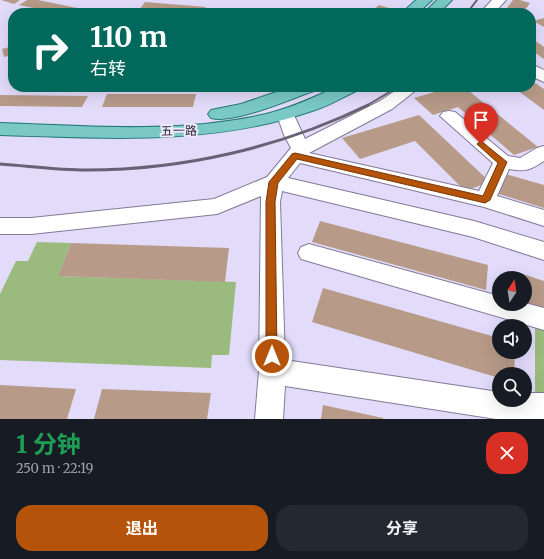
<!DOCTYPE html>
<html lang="zh">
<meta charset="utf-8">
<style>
:root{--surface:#171b24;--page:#242831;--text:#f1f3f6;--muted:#9ea1a6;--accent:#b45309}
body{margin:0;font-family:Merriweather,"Noto Sans SC",serif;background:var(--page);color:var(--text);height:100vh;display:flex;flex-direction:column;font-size:15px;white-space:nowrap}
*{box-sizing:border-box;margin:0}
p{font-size:13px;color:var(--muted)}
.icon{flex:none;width:22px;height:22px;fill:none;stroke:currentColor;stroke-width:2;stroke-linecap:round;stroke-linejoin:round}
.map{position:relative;height:419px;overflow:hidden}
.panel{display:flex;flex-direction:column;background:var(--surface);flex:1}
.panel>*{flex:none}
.guide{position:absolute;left:8px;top:8px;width:528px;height:84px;border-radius:16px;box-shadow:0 4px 16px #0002;background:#00695c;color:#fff;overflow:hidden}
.needle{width:26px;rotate:12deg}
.fabs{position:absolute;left:492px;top:271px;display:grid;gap:8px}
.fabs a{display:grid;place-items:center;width:40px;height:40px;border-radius:50%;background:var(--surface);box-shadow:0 4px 16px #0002;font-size:20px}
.pin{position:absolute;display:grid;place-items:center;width:34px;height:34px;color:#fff;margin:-41px -17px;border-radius:50% 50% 50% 0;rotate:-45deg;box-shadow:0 0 4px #0007}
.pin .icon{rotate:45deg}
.me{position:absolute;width:44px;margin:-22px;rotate:0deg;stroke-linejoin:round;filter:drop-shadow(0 0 3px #0008)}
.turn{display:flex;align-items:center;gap:14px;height:84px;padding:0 16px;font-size:18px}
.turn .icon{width:52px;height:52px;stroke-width:2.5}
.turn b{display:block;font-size:28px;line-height:34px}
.round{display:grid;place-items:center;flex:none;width:42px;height:42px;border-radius:16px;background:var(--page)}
.summary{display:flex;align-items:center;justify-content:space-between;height:68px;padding:0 16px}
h1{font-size:24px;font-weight:700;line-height:30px;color:#1e9e55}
.cta{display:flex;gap:8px;margin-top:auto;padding:8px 16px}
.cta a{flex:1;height:46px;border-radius:16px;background:var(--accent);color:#fff;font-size:16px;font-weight:700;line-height:46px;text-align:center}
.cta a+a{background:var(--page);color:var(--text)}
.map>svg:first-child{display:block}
.green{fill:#9abb7d}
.building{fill:#b79b88}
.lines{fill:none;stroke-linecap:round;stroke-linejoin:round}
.minor-casing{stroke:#827a96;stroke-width:2}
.major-casing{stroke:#247978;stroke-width:2}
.minor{fill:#fff;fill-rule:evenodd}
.major{fill:#7ac9c5;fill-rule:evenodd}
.rail-far1{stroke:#676374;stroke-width:2}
.rail{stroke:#676374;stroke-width:3}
.route{fill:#b45309;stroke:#753606}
.labels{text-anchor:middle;stroke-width:4;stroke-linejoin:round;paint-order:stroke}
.street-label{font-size:12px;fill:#292631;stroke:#efeafd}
</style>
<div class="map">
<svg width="544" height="419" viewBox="0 0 544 419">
<rect width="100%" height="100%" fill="#e2dbfa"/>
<path class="green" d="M37,242l34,1 -13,33 178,6 -7,73h-17l-1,13 -211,-8v-66l16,-33h12z
M535,315l9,4v88h-9z"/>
<path class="building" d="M1,0h19l-6,4z
M27,0h11l49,10 -3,3h-28l-37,-8z
M513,0h7l10,3 -7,10h-20z
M145,2l61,5 -4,6h-30l-33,-3z
M379,5l20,6 -2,2h-27z
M544,18v9l-11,-6z
M534,40l10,7v12l-13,-9v-9z
M13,46v9l-9,2 -2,-8z
M531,80l13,9v21l-31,-23h18z
M452,87h12l74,60 -24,8 -56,-48 -25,8 -19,-17z
M107,94h89l-3,13h-91z
M0,95l88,1 -6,11 -82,-1z
M419,115l71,67 -25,9 -50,-50 -55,18 -18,-21z
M505,174l39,11v23l-45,-14z
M320,221l168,44 -2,25 -174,-48z
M71,243l158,5 -4,34 -167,-6z
M517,272l27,9v30l-19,-7v-26h-9z
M323,288l176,50v14h16l-1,22h-15v4l-187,-56z
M0,385l76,4 -9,30h-67z
M102,389l109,4 -4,26h-113z
M323,405l60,13v1h-62z"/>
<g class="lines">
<defs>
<path id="minor" d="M492,0h14l-12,13h-14z
M531,64l13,6v12l-13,-6z
M401,87h19l-28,22 -83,44 170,38 14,-28 -53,-47 3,-4 6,-1 6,1 53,44 12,2 17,-10 7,-2v15c-14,9 -18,11 -35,8l-12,27 47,14v16l-60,-19 -184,-44 -12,15 186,43 70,21v18l-71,-23 -191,-46 -2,11 5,158 214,32v8h26v-7h19v26h-48l-211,-33 -2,33h-28l4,-48 2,-175 -44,18 -186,20h-31v-16h31l183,-19 53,-22 24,-29 -7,-13 -7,-20 3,-4 6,-1 6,1 13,28 75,-38z
M309,244l190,52v8l26,-1 19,5v22l-243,-71 -3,-6 3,-6z"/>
<path id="major" d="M416,0h16l-14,13h-16z
M437,0h15l-13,13h-15z
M291,87h26l-3,4c-24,8 -79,33 -103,27l-3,-4 3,-4 30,-6z
M336,87h23l-3,4c-13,6 -27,15 -41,19 -102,36 -209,28 -315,25v-12c88,3 179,11 266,-9 25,-6 47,-16 70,-27z"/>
</defs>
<use href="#minor" class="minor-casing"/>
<use href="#major" class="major-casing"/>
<use href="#minor" class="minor"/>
<use href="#major" class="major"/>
<path class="rail-far1" d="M467,13l10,-13
M366,106l32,-19"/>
<path class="rail" d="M0,164c29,2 58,6 87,6 97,0 195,-23 281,-65"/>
</g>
<path class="route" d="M481,141l26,21 -17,38 -5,3 -188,-44 -19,24 -3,19 2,154 -1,3 -4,2 -4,-2 -2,-3v-154l3,-20 23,-28 3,-1 188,43 15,-33 -20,-18 -1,-1z"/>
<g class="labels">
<g class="street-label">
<text transform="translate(179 131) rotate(-1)" y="4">五一路</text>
</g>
</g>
</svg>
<div class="fabs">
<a><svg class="needle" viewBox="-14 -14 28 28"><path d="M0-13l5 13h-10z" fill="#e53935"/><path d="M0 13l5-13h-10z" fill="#9ea1a6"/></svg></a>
<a><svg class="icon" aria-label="sound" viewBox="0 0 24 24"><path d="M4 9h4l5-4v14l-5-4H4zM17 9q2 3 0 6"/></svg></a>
<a><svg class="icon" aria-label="search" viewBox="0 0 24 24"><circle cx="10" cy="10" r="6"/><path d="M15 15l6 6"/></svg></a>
</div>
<div class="pin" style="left:481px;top:144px;background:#d93025"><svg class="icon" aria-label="arrive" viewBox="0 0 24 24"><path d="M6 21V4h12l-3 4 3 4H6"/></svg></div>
<svg class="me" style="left:272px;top:356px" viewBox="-20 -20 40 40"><circle r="17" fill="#b45309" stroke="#fff" stroke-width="3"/><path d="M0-11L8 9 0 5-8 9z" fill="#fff"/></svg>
<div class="guide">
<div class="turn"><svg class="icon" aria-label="right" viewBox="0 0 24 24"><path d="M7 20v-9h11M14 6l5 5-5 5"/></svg><div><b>110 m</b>右转</div></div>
</div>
</div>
<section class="panel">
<div class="summary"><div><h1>1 分钟</h1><p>250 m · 22:19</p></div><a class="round" style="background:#d93025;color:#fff"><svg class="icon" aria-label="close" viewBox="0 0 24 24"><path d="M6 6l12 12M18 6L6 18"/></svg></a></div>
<div class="cta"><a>退出</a><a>分享</a></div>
</section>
